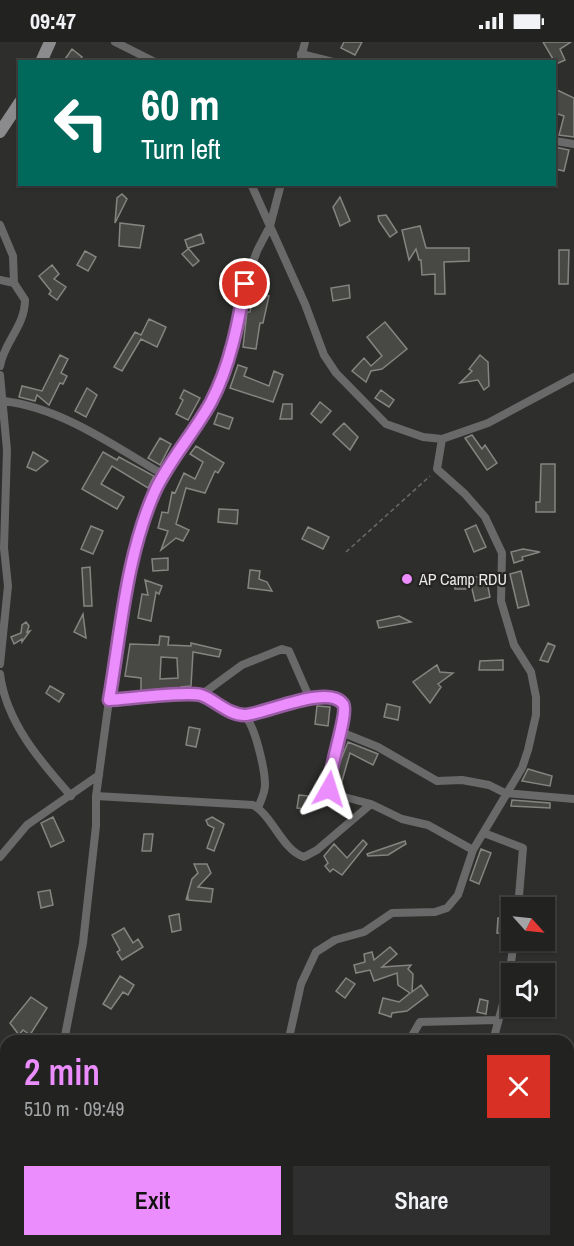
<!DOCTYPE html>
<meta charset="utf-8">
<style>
:root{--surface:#222221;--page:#2e2f2e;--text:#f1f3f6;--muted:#a2a4a5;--line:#3f3f3f;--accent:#eb8dfc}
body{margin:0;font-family:"Archivo Narrow",sans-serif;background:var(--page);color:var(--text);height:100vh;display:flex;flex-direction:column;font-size:22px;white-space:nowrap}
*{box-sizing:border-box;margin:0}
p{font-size:20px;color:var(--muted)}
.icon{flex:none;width:33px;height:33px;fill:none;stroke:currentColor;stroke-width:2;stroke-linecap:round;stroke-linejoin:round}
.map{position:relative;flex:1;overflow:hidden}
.sheet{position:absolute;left:0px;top:993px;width:574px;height:212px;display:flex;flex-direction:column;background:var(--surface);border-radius:18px 18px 0 0;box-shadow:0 2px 4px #0004,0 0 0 2px var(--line)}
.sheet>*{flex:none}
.banner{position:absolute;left:18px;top:18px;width:538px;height:126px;border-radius:0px;box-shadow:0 2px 4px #0004,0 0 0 2px var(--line);background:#00695c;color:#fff;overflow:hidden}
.needle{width:39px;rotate:117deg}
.controls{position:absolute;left:501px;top:855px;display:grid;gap:12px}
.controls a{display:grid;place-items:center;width:54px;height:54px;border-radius:0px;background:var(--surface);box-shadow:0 2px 4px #0004,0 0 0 2px var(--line);font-size:30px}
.pin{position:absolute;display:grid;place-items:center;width:51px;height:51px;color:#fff;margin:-26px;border:3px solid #fff;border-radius:50%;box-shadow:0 2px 6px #0007}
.me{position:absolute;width:66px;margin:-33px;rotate:6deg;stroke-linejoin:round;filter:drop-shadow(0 0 4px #0008)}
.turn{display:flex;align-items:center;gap:21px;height:126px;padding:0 24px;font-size:27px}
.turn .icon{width:78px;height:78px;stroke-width:2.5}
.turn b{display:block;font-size:42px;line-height:51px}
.round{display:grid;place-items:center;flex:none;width:63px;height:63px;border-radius:0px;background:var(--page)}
.headline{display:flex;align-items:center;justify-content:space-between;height:102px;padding:0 24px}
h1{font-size:36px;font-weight:600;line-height:45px;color:var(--accent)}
.primary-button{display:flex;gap:12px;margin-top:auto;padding:12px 24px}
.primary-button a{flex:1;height:69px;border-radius:0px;background:var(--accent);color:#111;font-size:24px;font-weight:600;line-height:69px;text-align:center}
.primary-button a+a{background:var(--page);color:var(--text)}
.status{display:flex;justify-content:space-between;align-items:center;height:42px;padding:0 30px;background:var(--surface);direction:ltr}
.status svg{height:16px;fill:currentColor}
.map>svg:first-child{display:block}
.building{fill:#484845;stroke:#858481;stroke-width:1.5;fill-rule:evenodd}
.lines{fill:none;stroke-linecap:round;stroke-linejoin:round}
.path{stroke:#6a6a68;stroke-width:1.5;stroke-dasharray:4.5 3;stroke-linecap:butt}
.street{stroke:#6a696a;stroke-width:8}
.secondary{stroke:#8b8a8c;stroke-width:12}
.route-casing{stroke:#995ca4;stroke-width:15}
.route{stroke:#eb8dfc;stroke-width:10}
.poi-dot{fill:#eb8dfc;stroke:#252422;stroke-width:2}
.labels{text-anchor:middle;stroke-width:4.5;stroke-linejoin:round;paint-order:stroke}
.poi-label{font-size:16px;fill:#eae9e8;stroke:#252422;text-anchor:start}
</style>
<div class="status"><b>09:47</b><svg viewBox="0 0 49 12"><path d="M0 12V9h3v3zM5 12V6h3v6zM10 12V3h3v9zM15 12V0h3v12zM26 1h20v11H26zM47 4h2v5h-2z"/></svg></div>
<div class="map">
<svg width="574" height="1204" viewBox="0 0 574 1204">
<rect width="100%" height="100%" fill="#2e2e2c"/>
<path class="building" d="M344,0h18l-7,13 -14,-7z
M543,0h28l-11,7 5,11 -9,4z
M72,7l10,8 -3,5h-16z
M555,47l19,9v39l-15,-2 5,-19 -9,-3z
M555,105l14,3 -5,21 -9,-2z
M122,152l5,5 -12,24 2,-25z
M340,155l10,24 -10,5 -7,-19z
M386,173l11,17 -7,5 -11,-16 -1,-5z
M120,181l24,3 -4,22 -21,-2z
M420,184l6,22h43v13l-25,1 1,32h-10v-20l-13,1 -1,-15h-2l-3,-11 -7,11 -7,-30z
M201,192l3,9 -16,5 11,13 -6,5 -11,-12 6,-5 -3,-9z
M559,208h10l-1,34h-9z
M85,209l11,6 -8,14 -11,-6z
M52,223l7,9 -5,5 12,8 -9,13 -8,-6 2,-3 -12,-15z
M257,228l9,2 -4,23 7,1 -6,27h-3l-4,26 -13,-2 4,-35h3z
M349,243l1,13 -17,3 -2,-13z
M149,277l17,8 -9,20 -16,-8 -19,32 -8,-4 21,-35 6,3z
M385,280l22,27 -25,20 -11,2 -5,11 -14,-11 12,-13 7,8 11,-10 -15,-19z
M60,313l8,4 -7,14 6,3 -4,8 -3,-1 -11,22 -12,-10 -2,6 -16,-4 3,-11 20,5z
M480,313l8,7 1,24 -5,4 -6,-10 -18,3 12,-12 -3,-2z
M238,323l9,3 -3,8 25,10 5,-15 9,4 -10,27 -43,-14z
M87,346l10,7 -11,22 -11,-6z
M184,348l16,8 -12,22 -12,-6 7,-14 -3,-2z
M381,348l13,10 -5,7 -14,-9z
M320,360l11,9 -10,12 -10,-9z
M283,362h9v15h-12z
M218,371l15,5 -4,11 -15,-5z
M344,381l14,14 -8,13 -17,-16z
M472,393l10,14 3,-4 12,18 -10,7 -22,-32z
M160,396l11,6 -11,21 -12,-7z
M196,404l28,17 -6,10 -3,-2 -10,22 -19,-5 -10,36 13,6 -6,11 -7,-3 -15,12 7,-19 -10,-3 4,-16 6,1 4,-21 3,1 9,-20 11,6 8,-17 -13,-8z
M33,410l15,9 -12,10 -9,-4z
M103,410l14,8 2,-3 35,19 -6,12 -36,-22 -11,18 23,13 -7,12 -35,-20z
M541,422h14v48h-19v-10h4z
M219,467l19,1 -1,14 -19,-2z
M476,483l10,22 -12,5 -9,-22z
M91,484l12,5 -10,23 -12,-5z
M308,485l21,10 -6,12 -21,-10z
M523,507l17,3 -18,5 1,3 -9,3 -3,-11z
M168,516v12l-15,1 -1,-12z
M90,525l2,39h-8l-2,-38z
M250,528l10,1 -1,8 8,3 5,9 -24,-3z
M521,529l8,34 -11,3 -8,-34z
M455,535h31l4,20 -15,4 -3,-12h-17z
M145,538l17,6 -3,8 -3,-2 -5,29 -13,-3 4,-24 6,1z
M83,572l3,24 -12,-6z
M399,574l12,6 -32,6 -2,-7z
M26,580l3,4 -2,6 3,-1 -8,11v-3l-8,5 -3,-7 10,-4 1,-8z
M160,594l9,1 -1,8 23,1v-3l30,7 -2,7 -26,-5 -2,34 -10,1v3l-40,2v-14l-16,-2 5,-32 29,1zM161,615l16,1 1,20 -18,1z
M548,601l7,3 -7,16 -8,-2z
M503,618v10h-24l1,-9z
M437,623l3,7 13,1 -15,11 3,3 -11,16 -17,-21z
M50,644l14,8 -5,8 -13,-9z
M387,662l13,3 -2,13 -14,-3z
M317,664l13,1 -2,19 -13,-2z
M189,685l11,2 -4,18 -10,-2z
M348,700l30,12 -5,11 -23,-12 -10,35 -5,-3 1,-13z
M528,727l24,7 -2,10 -28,-5z
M299,753l9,1 -2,13 -9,-1z
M512,758l38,3v5l-39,-2z
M53,775l11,24 -13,6 -10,-24z
M212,775l12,7 -10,27 -7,-3 7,-20 -6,-3 -2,-5z
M144,792h9l-2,17h-9z
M363,798l4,4 -25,31 -9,-6 -3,3 -5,-6 3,-3 -4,-7 10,-12 13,14z
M405,799l1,3 -18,11 -20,1 -1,-2z
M481,807l10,4 -12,31 -9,-4z
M194,822h13l4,9 -13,14 15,2 -2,13 -23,-2v-3l-2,3 6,-21 6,-6z
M50,848l3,15 -12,3 -3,-16z
M179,872l2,16 -9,2 -3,-16z
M498,876h11l-1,16 -11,-1z
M124,886l9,15 5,-4 5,8 -21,13 -5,-8 3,-2 -8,-15z
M390,905l7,7 -15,13 29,-2 -3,4 5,5 -1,18 9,-7 7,10 -21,16 -15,2 -1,4 -12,-4 4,-15 16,4 11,-9 -12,-8 -1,-12 -23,8 -4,-11 -14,3 -2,-8 11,-3 -1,-8 8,-2 2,8z
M120,934l14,9 -6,10 -5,-3 -12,17 -8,-5z
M346,936l9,6 -10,14 -9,-7z
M31,955l16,11 -17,27 -7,-5 -4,5 -9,-12z
M480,957l8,2 -2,13 -9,-2z"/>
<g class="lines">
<path class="path" d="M346,510l84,-76"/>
<path class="street" d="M115,0l40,20
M301,12l32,8
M300,20l5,-20
M555,99l19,3
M251,142l54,120 19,51 12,18 50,51 37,13 19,2
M0,183l13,31 1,27 11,17c0,26 -21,42 -25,66
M0,238l14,3
M0,333l7,75 -3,98 4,38 -8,78
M4,359c58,7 110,45 160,74
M0,632c6,48 40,87 71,122
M201,653c14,10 28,12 42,20 12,7 22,56 22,70 0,8 -4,15 -7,23
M109,658l92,-5 41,-30 40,-16 7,2 21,48
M245,673c16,-4 108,-37 100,2 -5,24 -18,47 -16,72l15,8 27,7
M341,690l37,15 59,34 25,-1 27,5 16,8 69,6
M96,754l157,9c20,11 29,45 51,52l13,-7 54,-46 31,15 26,6 45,25
M484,791l39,15 -5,60
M0,815l27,-32 72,-50
M64,999l19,-98 13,-117v-30l13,-96 25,-143 21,-66 57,-90 10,-23 16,-52 7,-42 12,-33 13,-25 11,-42
M275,999l14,-3 12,-54 15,-32 19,-12 29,-8 28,-19 43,-1 12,-4 11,-13 15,-45 49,-82 6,-18 8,-35v-18l-5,-25 -17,-27 -13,-44 1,-48 -17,-36 -20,-23 -28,-25 5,-30 46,-16 86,-46
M409,999l11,-19 77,-2
M493,999l15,-56 6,-45
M568,1166h6
M0,1176l6,-3
M308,1198l1,6
M51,1204v-6
M449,1204l2,-6"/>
<path class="secondary" d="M41,20l9,-20
M0,90l20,-30"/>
</g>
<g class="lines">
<defs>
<path id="route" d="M245,242c-7,40 -15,82 -34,118 -17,31 -41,57 -56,89 -29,65 -34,140 -46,209 18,-1 77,-9 92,-5 13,4 28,21 45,20 21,-2 83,-31 97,-11 6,9 -15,66 -14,85"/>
</defs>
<use href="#route" class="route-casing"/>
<use href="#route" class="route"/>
</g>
<circle class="poi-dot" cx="407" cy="537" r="6"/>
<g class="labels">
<g class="poi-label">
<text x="419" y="543">AP Camp RDU</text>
</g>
</g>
</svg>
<div class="controls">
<a><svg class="needle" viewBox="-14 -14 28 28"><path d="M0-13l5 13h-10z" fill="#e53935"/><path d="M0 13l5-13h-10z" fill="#a2a4a5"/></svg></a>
<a><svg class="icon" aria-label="sound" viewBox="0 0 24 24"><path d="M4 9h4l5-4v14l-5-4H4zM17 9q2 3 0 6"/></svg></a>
</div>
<div class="pin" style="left:245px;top:242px;background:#d93025"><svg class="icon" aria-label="arrive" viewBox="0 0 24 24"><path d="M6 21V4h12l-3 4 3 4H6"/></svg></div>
<svg class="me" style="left:329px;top:747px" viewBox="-20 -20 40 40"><path d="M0-17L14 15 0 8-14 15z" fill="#eb8dfc" stroke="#fff" stroke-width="4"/></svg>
<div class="banner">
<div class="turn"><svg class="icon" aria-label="left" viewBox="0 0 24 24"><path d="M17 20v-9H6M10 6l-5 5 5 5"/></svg><div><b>60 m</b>Turn left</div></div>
</div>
<section class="sheet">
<div class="headline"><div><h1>2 min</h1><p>510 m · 09:49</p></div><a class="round" style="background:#d93025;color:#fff"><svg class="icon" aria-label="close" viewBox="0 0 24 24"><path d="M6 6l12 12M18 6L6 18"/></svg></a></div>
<div class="primary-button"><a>Exit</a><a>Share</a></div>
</section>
</div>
